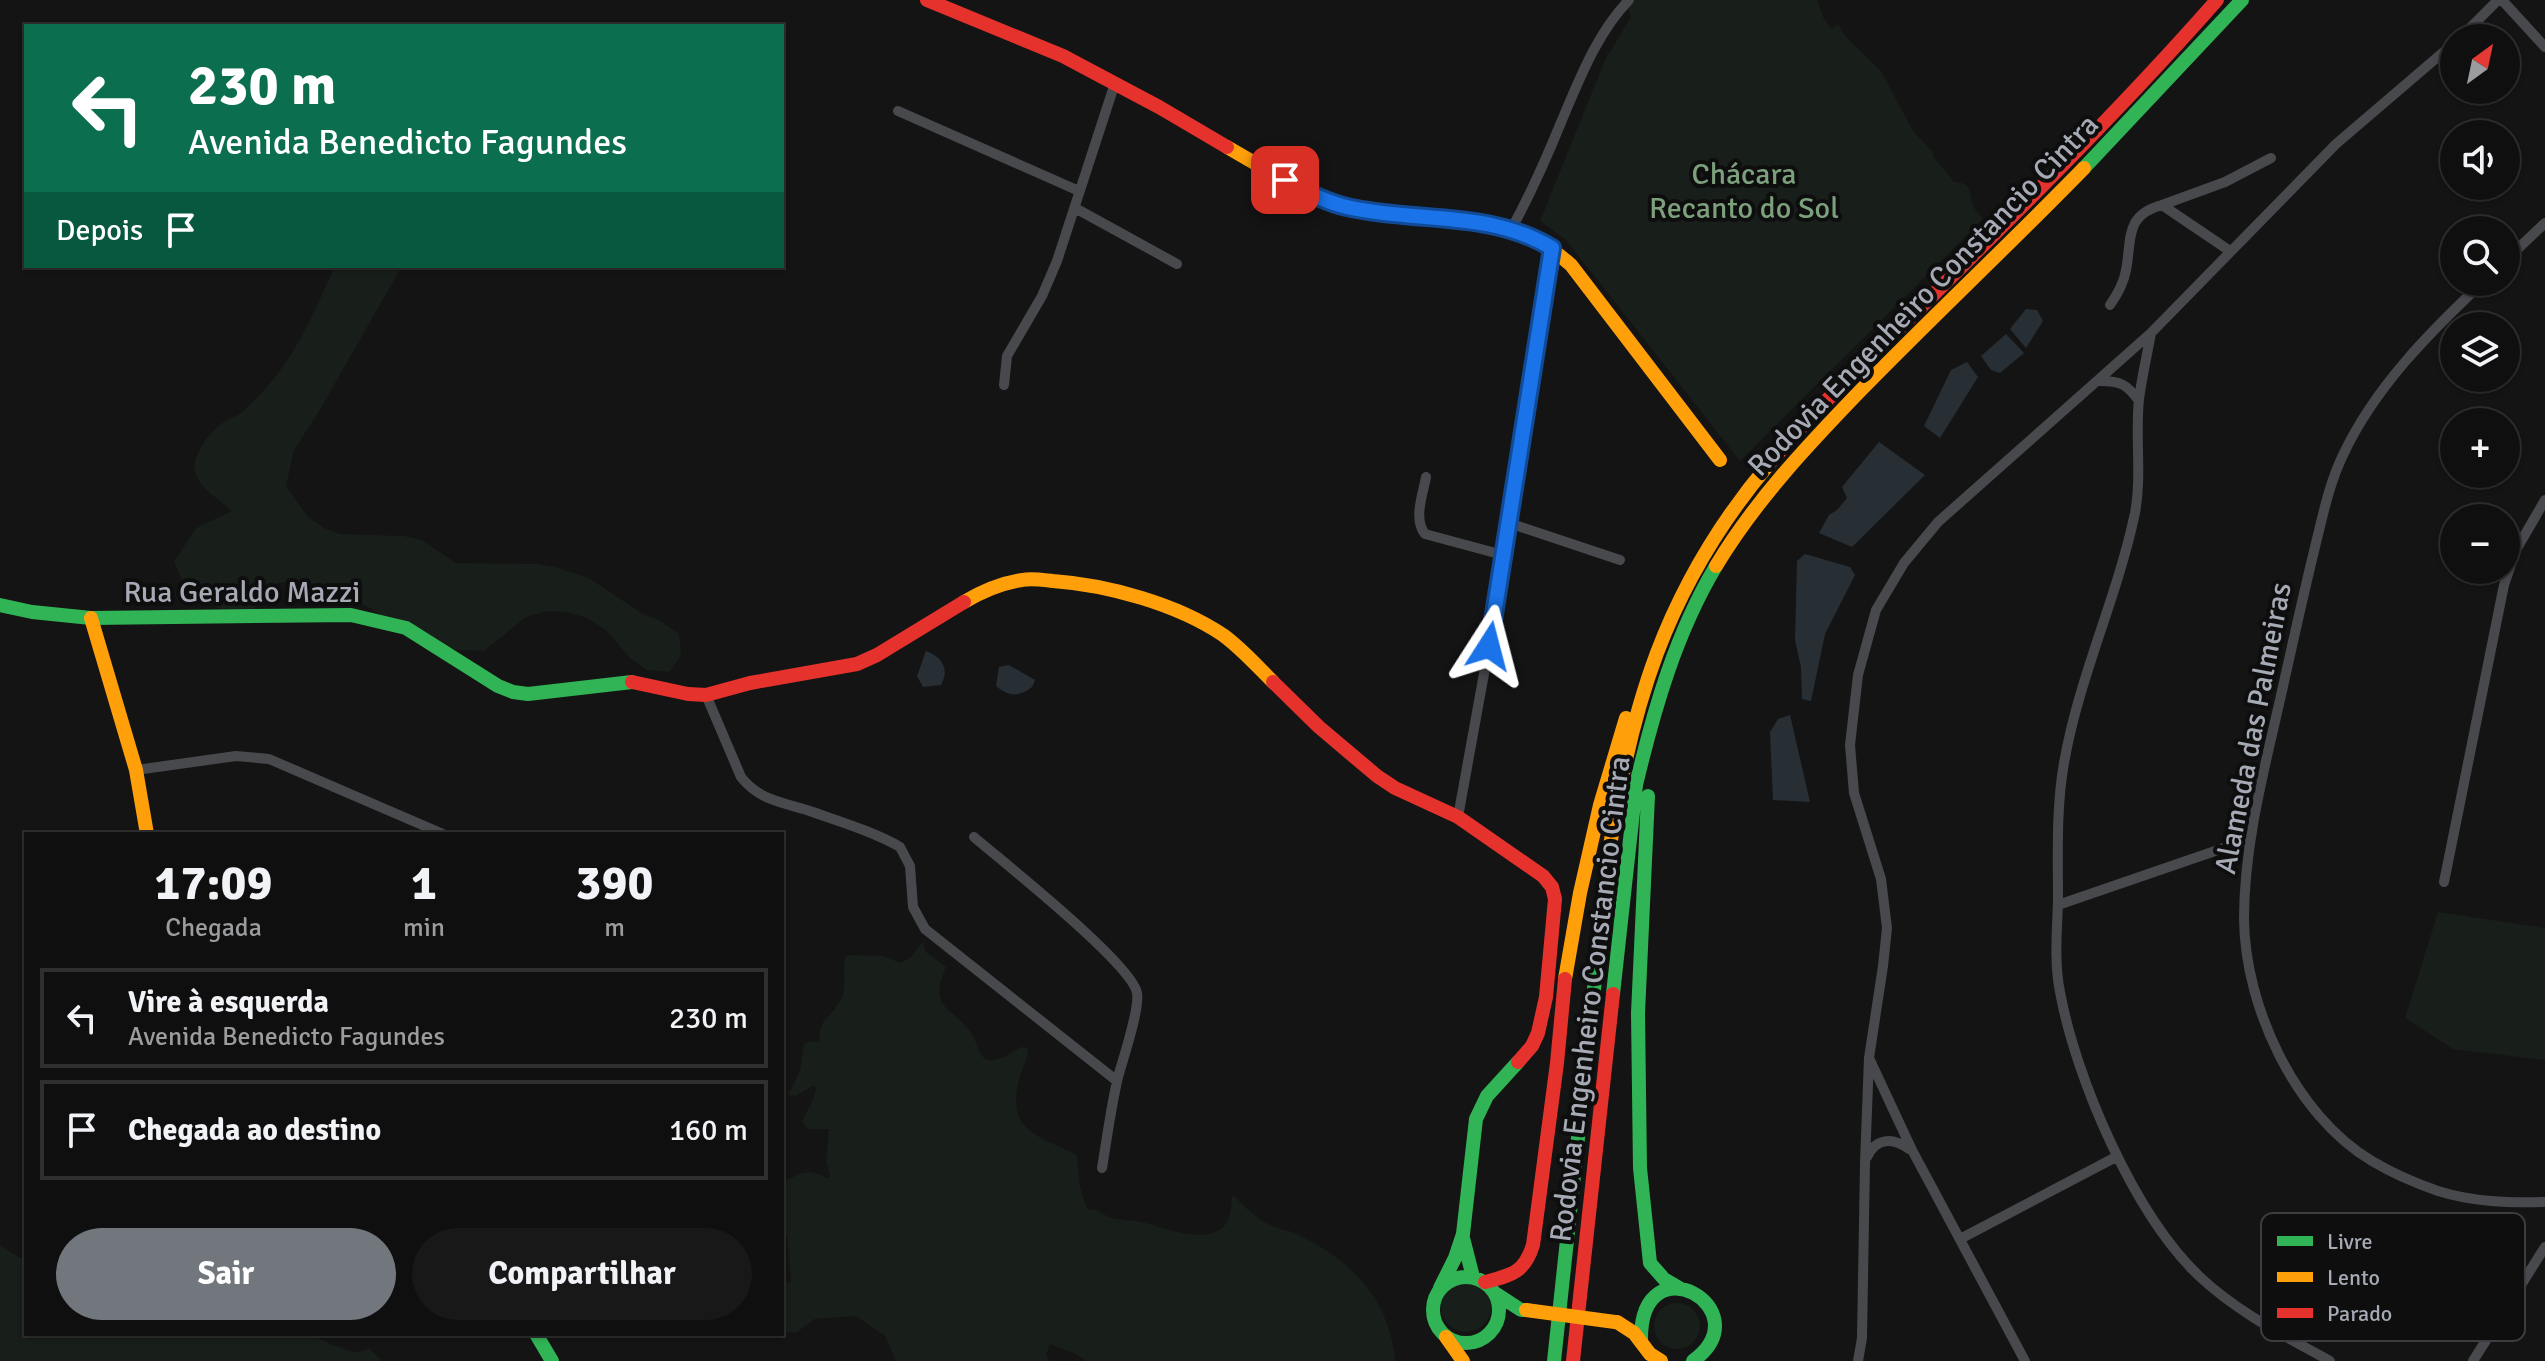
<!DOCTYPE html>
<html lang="pt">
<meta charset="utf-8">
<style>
:root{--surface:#0f0f0f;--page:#181818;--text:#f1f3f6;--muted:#9b9c9e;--line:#2f2f2f;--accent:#72767d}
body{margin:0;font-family:Signika,sans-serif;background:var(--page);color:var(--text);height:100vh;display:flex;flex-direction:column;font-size:30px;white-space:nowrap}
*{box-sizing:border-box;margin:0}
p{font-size:26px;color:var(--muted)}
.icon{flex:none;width:44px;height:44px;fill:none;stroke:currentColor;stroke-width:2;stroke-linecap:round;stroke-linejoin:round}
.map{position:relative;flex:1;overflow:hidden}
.drawer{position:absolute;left:24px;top:832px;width:760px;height:504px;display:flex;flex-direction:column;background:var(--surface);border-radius:0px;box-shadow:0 2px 6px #0004,0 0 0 2px var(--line)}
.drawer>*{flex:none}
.banner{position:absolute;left:24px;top:24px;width:760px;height:244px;border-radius:0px;box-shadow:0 2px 6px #0004,0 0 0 2px var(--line);background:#0b6e4f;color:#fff;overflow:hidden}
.needle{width:52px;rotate:33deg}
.tools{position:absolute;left:2440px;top:24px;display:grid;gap:16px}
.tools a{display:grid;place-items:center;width:80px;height:80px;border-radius:50%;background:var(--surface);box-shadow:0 2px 6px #0004,0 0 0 2px var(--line);font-size:40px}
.pin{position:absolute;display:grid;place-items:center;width:68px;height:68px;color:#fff;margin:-34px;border-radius:16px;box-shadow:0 4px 12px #0006}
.me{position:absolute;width:88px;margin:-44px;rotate:9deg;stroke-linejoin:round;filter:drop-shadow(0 0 6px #0008)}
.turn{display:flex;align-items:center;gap:28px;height:168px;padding:0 32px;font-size:36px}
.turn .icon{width:104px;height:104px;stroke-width:2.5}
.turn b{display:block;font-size:56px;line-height:68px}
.then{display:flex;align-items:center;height:76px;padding:0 32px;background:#0003;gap:16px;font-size:30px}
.eta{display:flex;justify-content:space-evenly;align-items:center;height:136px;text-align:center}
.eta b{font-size:48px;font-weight:700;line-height:56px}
.button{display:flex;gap:16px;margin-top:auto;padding:16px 32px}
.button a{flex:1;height:92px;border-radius:48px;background:var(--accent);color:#fff;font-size:32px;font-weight:700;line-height:92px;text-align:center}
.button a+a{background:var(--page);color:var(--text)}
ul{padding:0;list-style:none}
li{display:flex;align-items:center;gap:24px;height:100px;margin:0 16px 12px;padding:0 16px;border:4px solid var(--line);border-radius:0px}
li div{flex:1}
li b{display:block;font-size:30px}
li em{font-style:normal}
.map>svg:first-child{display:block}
.green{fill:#181e19}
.water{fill:#272f35}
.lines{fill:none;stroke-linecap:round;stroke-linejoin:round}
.street{stroke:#48494c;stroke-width:10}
.fast{stroke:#30b455;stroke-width:14}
.slow{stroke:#ff9f0a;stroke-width:14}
.jam{stroke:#e5322d;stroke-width:14}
.slow-bridge{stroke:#ff9f0a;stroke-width:14}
.route-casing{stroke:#114b97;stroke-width:20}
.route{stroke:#1a73e8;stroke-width:14}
.labels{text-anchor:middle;stroke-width:8;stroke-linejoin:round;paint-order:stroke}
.park-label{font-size:30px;fill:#7ca07c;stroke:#0e0e0f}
.street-label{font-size:30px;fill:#a5aab5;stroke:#0e0e0f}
.key{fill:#0e0e0f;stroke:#3b3d41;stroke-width:2}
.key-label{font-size:22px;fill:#a5aab5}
</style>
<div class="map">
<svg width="2545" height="1361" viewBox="0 0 2545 1361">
<rect width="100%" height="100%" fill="#141414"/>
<path class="green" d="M1628,0h189l7,19 8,10 6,-5 8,13 35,34 32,60 20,21v4l21,26c21,1 13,11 20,25 2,5 6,8 9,12l-243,242 -174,-221 -26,-19 65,-161 26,-43 -4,-13z
M335,266h67l-84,147 -24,37 -8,36 21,30 17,12 16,6 64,2 18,4 34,23 81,1 18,3 34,11 54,36 16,6 20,14 2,21 -11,17 -23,-2 -17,-12 -23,-27 -20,-13 -20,-6 -20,-1 -21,6 -42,34 -25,-1 -36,-7 -51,-34 -16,-7 -20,-13 -36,-8 -22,2 -26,28 -19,3 -19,-8 -17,-11 -15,-15 -8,-18 22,-34 36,-17c-12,-12 -33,-21 -37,-40 -3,-16 14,-38 26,-47 7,-5 15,-7 21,-12 49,-43 67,-89 93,-146z
M2438,912l107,16v132l-92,-11 -48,-31z
M925,939l-2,6 3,7 20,15c-20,45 10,39 27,69 4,7 6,19 13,23 10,5 26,-7 35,-12l7,1c0,12 -6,21 -9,31 -13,53 19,56 58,76l3,32 7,22c11,0 12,3 22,8 11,4 26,3 37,6 21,6 67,24 81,-1 4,-7 4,-16 5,-24l2,-2c10,10 21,21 34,28 9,5 20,6 29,10 54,26 93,65 98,127h-309l-10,-7 -26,-10 -4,11 4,6h-154l-11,-25 -29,-20 -41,3 -18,13 -15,1v-55l6,5 3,-2 -4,-45 -5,-10v-43c20,-11 24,-15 45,-5l3,-2 -4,-16 3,-31h-21l-6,-7c4,-11 14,-24 14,-35l-4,-1 -16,10 -8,-1 12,-24 4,-27 5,-3 10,1c1,-27 10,-21 21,-41 8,-14 1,-31 6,-46l37,1 18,7 10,-6z
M0,1245l20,13h6v76h286c6,5 36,18 44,18 6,0 7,-1 13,-4l13,13h-382z
M1441 1307a25 25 0 1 1 50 0a25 25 0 1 1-50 0Z
M1654 1326a23 23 0 1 1 46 0a23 23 0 1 1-46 0Z"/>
<path class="water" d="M2026,309l11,1 6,11 -17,27 -16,-19z
M2006,334l18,19 -24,20 -9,-3 -10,-14z
M1967,362l11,15 -38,61 -16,-12 27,-56z
M1879,442l46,33 -73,72 -33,-14 10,-18 8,-5 10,-12 -5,-11z
M1805,554l45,13 5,8 -30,59 -14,67 -9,-2 -1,-32 -6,-27 2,-79z
M926,651c16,6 24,18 15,34l-18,2 -6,-11z
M1009,665l26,15 -3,7c-13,10 -23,10 -36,-1l3,-19z
M1790,715l20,87 -37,-2 -3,-68 8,-13z"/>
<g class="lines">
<path class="street" d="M2502,0l43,47
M2460,38l38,-38
M898,111l181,80
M1075,208l102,56
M1512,228c19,-35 35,-71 50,-108 18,-42 35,-87 67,-120
M2230,251l-68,-46 63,-23 46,-24
M2506,260l39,-37
M2483,282c-54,51 -108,105 -140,173 -14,29 -20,60 -28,92 -11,45 -21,90 -31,135 -17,78 -40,157 -40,237 1,88 51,196 128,242 20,12 43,22 66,30 35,11 70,12 107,11
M2110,305c7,-10 14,-23 16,-35 6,-30 -2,-55 36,-65
M2151,333c-4,22 -9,44 -12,66 -4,38 3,76 -4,114 -18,85 -56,164 -71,250 -8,45 -6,92 -6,138 -1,31 -4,61 2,91 16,87 74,222 139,284 38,36 86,60 131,85
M2100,381c20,0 27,3 39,20
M1004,385l3,-29 35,-60 15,-35 58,-178
M1426,477c-3,17 -13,42 -1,57l78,21
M1509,523l111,37
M706,695l35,82c18,23 40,25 66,33 28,10 68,22 93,37l10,19 3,41 12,22 192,152
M136,770l100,-14 33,3 174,75
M1458,817l31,-171 63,-398
M974,837c29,25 158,127 163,156 3,16 -14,66 -19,84 -7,30 -11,61 -16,91
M2444,882l60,-297 12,-35 29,-50
M2058,905l192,-66
M1870,1060l42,90 113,211
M1867,1157c9,-19 25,-20 42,-8
M1960,1239l156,-82
M1858,1361l4,-23 3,-175 4,-105 14,-92 4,-38 -6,-49 -27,-86 -4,-48 8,-70 18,-65 28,-47 34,-41 213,-189 185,-189 118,-101
M2473,1361l72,-114"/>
<path class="fast" d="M2084,168l158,-168
M0,605l32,7 59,6 260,-3 55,13 92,58 15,6 15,2 104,-12
M1648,796l-10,217 2,155 10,95 14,16 17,10
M1613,994l23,-209c18,-76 40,-152 80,-219
M1463,1238l10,39
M1433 1310a33 33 0 1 1 66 0a33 33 0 1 1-66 0Z
M1440,1288l15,-30 8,-24 13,-115 11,-23 31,-34
M1495,1293l26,17h5
M536,1334l16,27
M1641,1340c-1,-101 123,-31 52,21
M1554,1361l53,-493"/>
<path class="slow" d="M1227,147l74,43 45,17 166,21c23,9 40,20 59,37l149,195
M1716,566c39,-65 91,-120 143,-174 74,-76 151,-148 225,-224
M964,602c17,-10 38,-19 58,-22 10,-2 21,0 31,1 55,4 124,23 170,54 18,13 34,31 50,47
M91,618l45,152 11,64
M1607,868c21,-157 58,-281 162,-404
M1565,979l15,-86 20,-88 26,-87
M1617,1322l17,11 16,21 11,7
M1446,1337l17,24"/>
<path class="jam" d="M927,0l136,56 96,51 68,40
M1769,464c53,-63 115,-120 174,-179 93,-92 187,-186 274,-285
M632,682l56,12 18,1 44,-12 107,-19 20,-9 87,-53
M1273,682l46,45 58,49 18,12 63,29 85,59 9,11 3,12 -9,98 -8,36 -6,13 -14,16
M1485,1282c27,-7 39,-9 48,-37l24,-182 8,-84
M1573,1361l40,-367"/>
<path class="slow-bridge" d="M1526,1310l89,12"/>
</g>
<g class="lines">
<defs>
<path id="route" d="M1285,180c19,11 40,22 62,27 69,16 143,3 205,41l-63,398"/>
</defs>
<use href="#route" class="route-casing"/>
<use href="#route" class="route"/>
</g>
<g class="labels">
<g class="park-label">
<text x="1744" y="184">Chácara<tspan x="1744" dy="34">Recanto do Sol</tspan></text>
</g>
<g class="street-label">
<text transform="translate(1923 295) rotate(-46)" y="10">Rodovia Engenheiro Constancio Cintra</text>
<text x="242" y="602">Rua Geraldo Mazzi</text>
<text transform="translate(2253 728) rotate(-79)" y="10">Alameda das Palmeiras</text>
<text transform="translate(1590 999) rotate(-83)" y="10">Rodovia Engenheiro Constancio Cintra</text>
</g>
</g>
<rect x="2261" y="1213" width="264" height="128" rx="12" class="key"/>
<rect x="2277" y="1236" width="36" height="10" fill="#30b455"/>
<rect x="2277" y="1272" width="36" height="10" fill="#ff9f0a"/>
<rect x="2277" y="1308" width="36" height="10" fill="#e5322d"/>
<g class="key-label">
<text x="2327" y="1249">Livre</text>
<text x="2327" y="1285">Lento</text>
<text x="2327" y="1321">Parado</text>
</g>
</svg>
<div class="tools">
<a><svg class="needle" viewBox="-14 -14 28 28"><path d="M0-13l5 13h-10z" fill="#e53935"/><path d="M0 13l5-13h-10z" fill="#9b9c9e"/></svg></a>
<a><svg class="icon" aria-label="sound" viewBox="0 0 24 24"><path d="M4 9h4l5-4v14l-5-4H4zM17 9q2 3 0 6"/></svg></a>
<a><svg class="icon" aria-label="search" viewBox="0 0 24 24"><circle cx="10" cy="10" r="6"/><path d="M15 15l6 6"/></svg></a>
<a><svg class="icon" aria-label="layers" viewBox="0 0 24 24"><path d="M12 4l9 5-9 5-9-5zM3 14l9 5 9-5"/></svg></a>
<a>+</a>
<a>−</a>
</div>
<div class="pin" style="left:1285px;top:180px;background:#d93025"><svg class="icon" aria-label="arrive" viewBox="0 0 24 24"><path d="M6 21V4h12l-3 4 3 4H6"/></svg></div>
<svg class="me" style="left:1489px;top:646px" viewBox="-20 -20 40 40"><path d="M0-17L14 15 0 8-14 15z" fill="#1a73e8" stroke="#fff" stroke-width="4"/></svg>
<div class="banner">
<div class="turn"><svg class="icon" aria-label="left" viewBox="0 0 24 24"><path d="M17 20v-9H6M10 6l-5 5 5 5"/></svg><div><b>230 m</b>Avenida Benedicto Fagundes</div></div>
<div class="then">Depois<svg class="icon" aria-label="arrive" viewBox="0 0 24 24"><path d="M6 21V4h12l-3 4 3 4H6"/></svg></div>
</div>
<section class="drawer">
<div class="eta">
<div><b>17:09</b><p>Chegada</p></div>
<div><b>1</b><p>min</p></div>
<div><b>390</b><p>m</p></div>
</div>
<ul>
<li><svg class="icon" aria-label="left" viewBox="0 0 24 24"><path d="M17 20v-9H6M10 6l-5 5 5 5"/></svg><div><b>Vire à esquerda</b><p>Avenida Benedicto Fagundes</p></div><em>230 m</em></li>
<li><svg class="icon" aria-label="arrive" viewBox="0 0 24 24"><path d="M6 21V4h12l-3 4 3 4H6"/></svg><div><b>Chegada ao destino</b></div><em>160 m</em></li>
</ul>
<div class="button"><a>Sair</a><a>Compartilhar</a></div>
</section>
</div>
